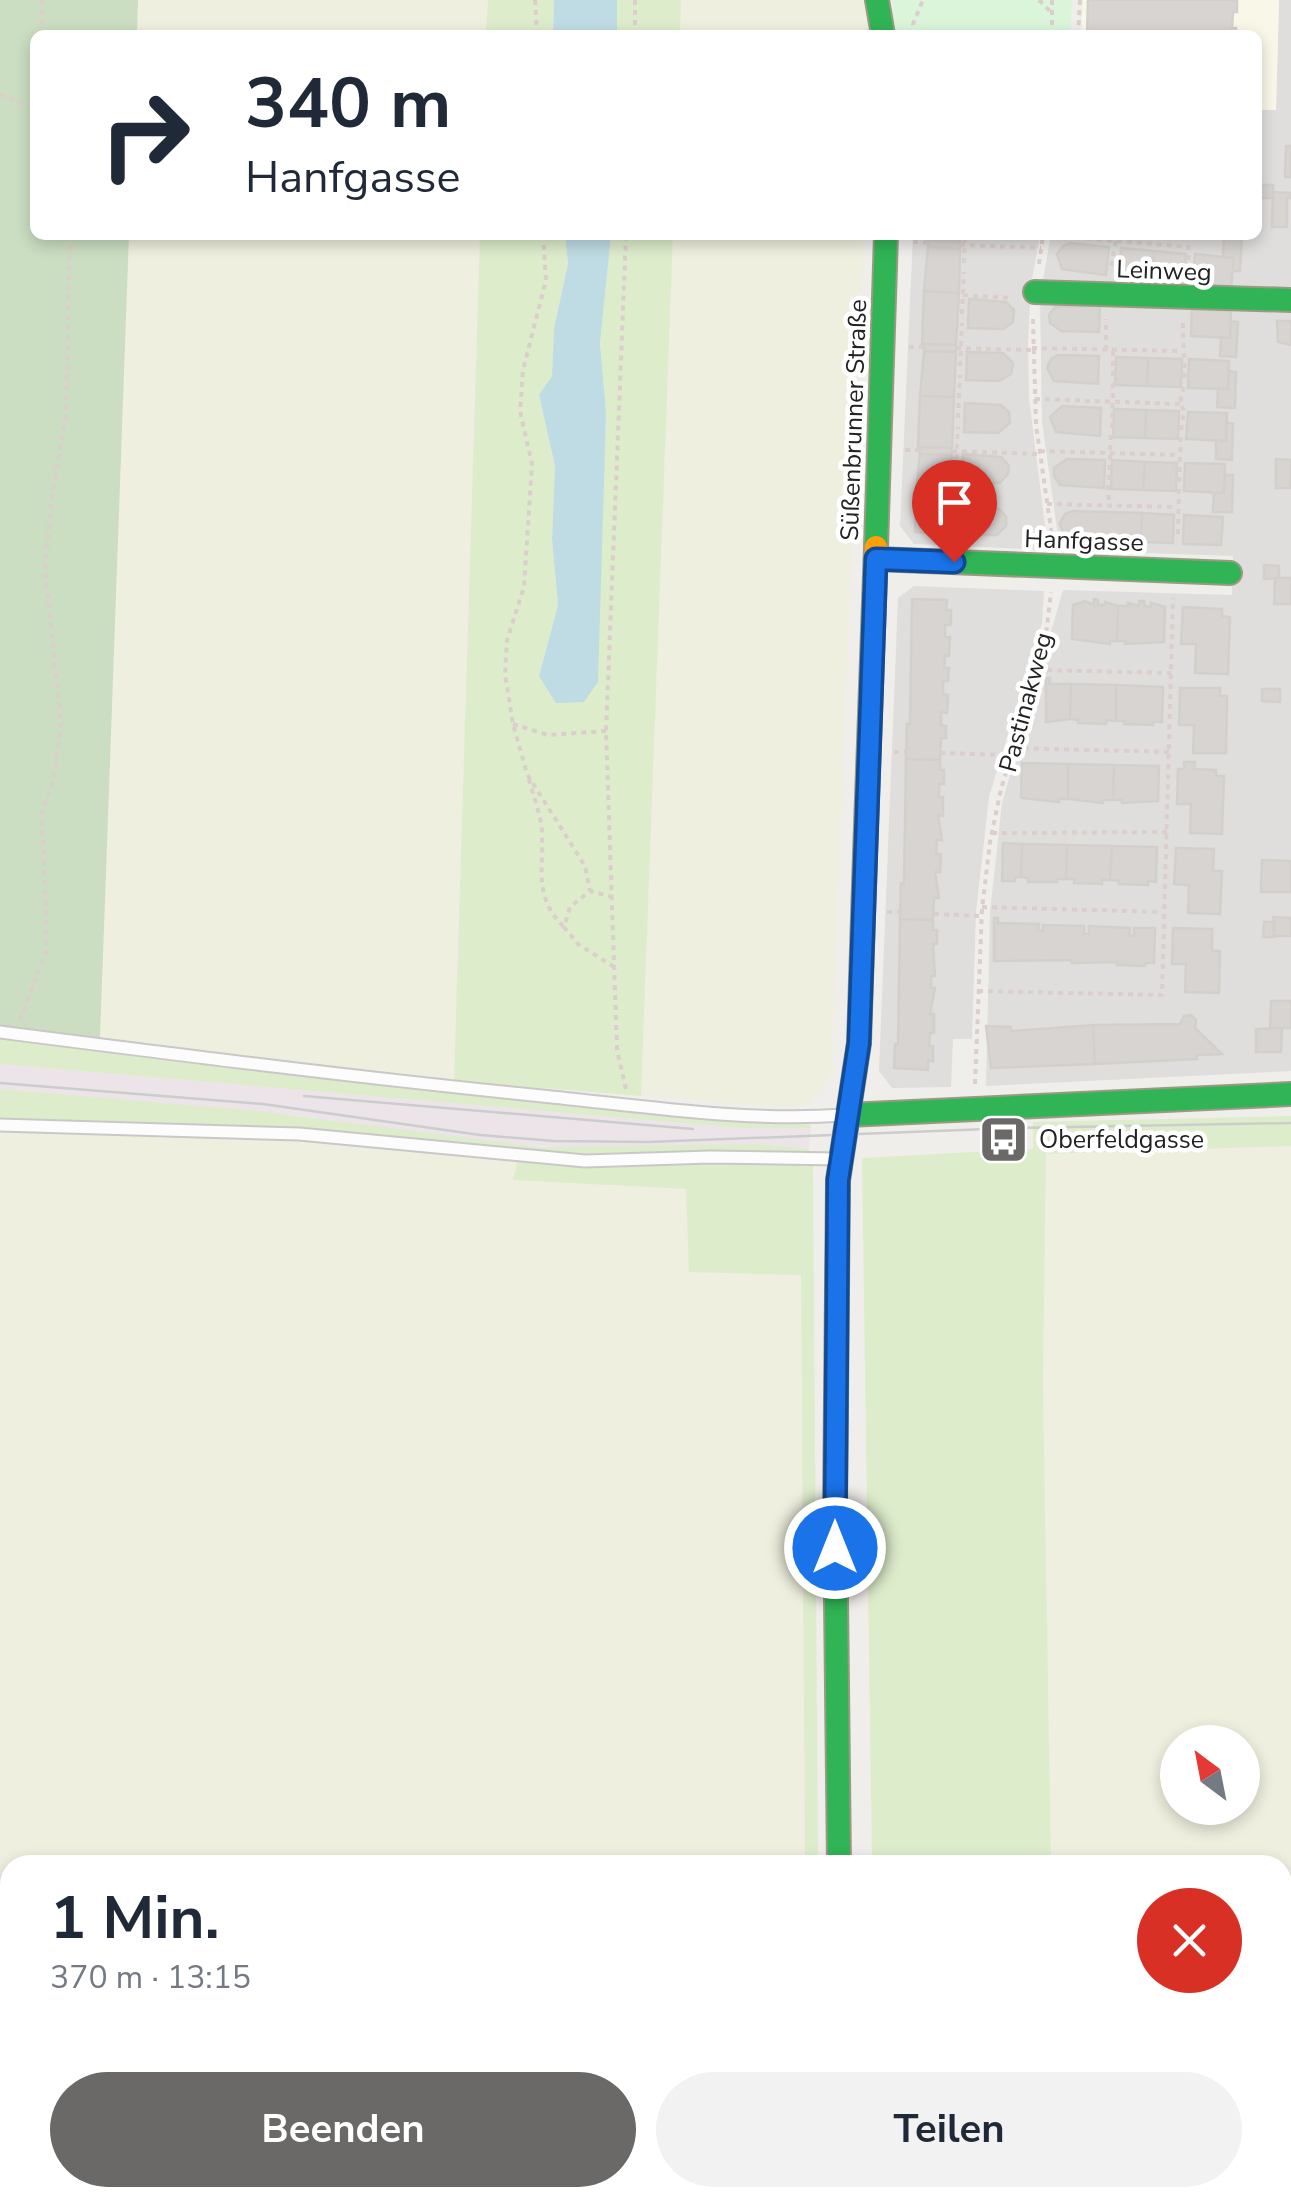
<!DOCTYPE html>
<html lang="de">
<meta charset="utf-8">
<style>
:root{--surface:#fff;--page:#f2f2f3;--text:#1f2937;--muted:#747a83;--accent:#6a6968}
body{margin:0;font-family:"Nunito Sans",sans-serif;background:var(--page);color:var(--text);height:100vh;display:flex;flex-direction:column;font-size:38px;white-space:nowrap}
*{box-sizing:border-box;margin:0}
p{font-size:32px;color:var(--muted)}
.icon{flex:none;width:55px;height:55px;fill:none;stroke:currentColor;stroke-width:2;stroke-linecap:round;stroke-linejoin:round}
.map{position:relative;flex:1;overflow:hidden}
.panel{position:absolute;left:0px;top:1855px;width:1292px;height:352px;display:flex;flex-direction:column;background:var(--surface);border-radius:30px 30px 0 0;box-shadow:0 5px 15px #0003}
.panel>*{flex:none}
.top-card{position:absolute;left:30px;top:30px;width:1232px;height:210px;border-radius:15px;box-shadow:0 5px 15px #0003;background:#fff;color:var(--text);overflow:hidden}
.needle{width:65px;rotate:328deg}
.tools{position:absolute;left:1160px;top:1725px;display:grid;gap:20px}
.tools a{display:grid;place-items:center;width:100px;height:100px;border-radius:50%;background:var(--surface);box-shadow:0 5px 15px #0003;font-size:50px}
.pin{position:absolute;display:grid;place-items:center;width:85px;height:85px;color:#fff;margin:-102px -42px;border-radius:50% 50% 50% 0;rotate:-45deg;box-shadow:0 0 10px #0007}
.pin .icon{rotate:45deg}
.me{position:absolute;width:110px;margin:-55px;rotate:0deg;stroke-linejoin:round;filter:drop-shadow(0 0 8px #0008)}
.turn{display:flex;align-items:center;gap:35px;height:210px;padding:0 50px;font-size:45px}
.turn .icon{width:130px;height:130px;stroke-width:2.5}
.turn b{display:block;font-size:70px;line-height:85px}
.round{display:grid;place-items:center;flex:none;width:105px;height:105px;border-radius:52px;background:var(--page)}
.overview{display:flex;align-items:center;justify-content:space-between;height:170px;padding:0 50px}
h1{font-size:60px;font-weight:700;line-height:75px}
.cta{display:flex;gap:20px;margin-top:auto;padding:20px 50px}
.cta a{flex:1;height:115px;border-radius:60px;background:var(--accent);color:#fff;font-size:40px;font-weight:700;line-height:115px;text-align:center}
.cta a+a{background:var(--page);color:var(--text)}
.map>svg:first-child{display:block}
.residential{fill:#dfdedc}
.industrial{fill:#ede4e9}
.education{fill:#f8f7e8}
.farmland{fill:#efefdf;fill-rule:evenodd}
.grass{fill:#ddeccb}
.forest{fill:#cbdec1}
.park{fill:#daf5da}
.water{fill:#bfdbe3}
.building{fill:#d7d4d2;stroke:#d3d0cc;stroke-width:2.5}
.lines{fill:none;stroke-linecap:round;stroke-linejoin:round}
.lane-casing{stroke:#c9c8c7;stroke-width:15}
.fast-casing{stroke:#999a82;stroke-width:26}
.slow-casing{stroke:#999a82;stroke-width:26}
.path{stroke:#dccecd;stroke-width:4;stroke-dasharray:5 5;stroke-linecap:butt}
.lane{stroke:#fdfcfc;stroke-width:11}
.fast{stroke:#30b455;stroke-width:22}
.slow{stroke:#ff9f0a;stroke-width:22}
.tram{stroke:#ccc;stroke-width:2.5}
.route-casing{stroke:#114b97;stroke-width:25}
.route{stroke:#1a73e8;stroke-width:18}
.labels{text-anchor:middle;stroke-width:9;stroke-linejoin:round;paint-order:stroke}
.street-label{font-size:25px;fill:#222;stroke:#fff}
.poi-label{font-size:25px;fill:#222;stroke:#fff;text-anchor:start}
</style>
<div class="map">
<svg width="1291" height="2207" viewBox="0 0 1291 2207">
<rect width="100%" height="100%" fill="#f0eeeb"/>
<path class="residential" d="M1279,0h12v289l-248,-10 8,-44h207v-125h18z
M913,235h127l-9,50 -3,57 1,56 19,152 -134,-6 -14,-18z
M1040,299l251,7v765l-305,15 4,-174 12,-109 61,-213 169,5 1,-39 -173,-6 -18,-128z
M914,586l130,5 -2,32 -53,174 -13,115 -4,127h-19l-2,48 -59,1 -13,-17 19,-473z"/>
<path class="industrial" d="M0,1064l741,64h70l-2,21 -49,-5 -152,5 -110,-5 -197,-28 -301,-27z"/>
<path class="education" d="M1083,0h196l-3,110h-18v-75h-177z"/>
<path class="farmland" d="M138,0h350l-2,35h-349z
M681,0h192l-1,35h-192z
M129,235h351l-26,846 -354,-42z
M673,235h191l-33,839 -21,30 -16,4 -153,-12z
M0,1131l290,7 227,24 -3,18 172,9 115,86 4,590h-795v333h149v9h-159z
M1291,1146v1061h-235v-9h226v-333h-231l-8,-480 3,-232zM1178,1742h64v66h-64z
M211,2198h585l-1,9h-584z"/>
<path class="grass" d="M488,0h66l-1,35h-67z
M617,0h64l-1,35h-63z
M480,235h85l3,29 -14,64 -2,48 -13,20 16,70 -3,73 6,66 -19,70 61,-99 6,-163 -6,-70 11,-108h62l-32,861 -187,-15z
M0,1039l422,52 339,31h48l2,6h-70l-741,-64z
M0,1089l258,22 282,36 220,-3 49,5 -1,5 -43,-3 -201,4 -305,-29 -259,-6z
M1291,1116v30l-245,8 -3,231 8,480h-179l-10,-707 171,-9v-27z
M740,1161l73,4 5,700h-13l-4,-590 -112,-3 -3,-83 -173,-9 4,-18z
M872,2198h184v9h-184z"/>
<path class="forest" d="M0,0h138l-1,35h-102v200h94l-29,804 -100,-11z"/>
<path class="park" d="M893,0h179l-2,35h-178z"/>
<path class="water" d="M554,0h63v35h-64z
M565,235h46l-11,108 6,70 -8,269 -14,20 -28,1 -17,-27 19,-71 -6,-66 3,-73 -16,-71 13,-19 2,-48 14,-64z"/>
<path class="building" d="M1088,0h149v12h-4l-1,16h4v7h-149z
M1286,146h5v31h-6z
M1259,185h14v13h-14z
M1273,192l18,1v5h-4v29h-15z
M926,235h35l-1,7 -34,-2z
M1224,237h18l-2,34h-7l1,-13 -11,-1z
M928,240l32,2v7l-32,-2z
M1070,243l39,4 -3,28 -44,-6 -5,-15 6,-8z
M928,247l32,2 -1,44 -35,-2z
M1121,248l33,3 -2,29 -33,-4z
M1154,251l32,3 -2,28 -32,-2z
M1195,254l39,4 -3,29 -39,-4z
M924,291l35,2 -3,52 -34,-1z
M969,299l37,3 8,8 -1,12 -10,7 -35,-1z
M1100,306l-1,26 -38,-1 -11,-8 -1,-8 6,-8z
M1192,309l39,2 -1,27 -39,-2z
M1231,321l7,1 -2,35 -16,-1 1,-19 9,1z
M1277,321h14v24l-13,-3z
M924,344l32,1v7l-32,-1z
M924,351l32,1 -2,45 -34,-1z
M967,352l36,1 10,10 -2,11 -12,7 -33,-1z
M1058,355l41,1 -1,28 -44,-3 -7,-13 4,-9z
M1116,357l32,1 -1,28 -32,-1z
M1148,358l34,1 -1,28 -34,-1z
M1189,359l40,2 -1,28 -40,-1z
M1229,371l7,1 -1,36 -18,-1 1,-19 10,1z
M920,396l34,1 -2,51 -34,-1z
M965,403l36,2 8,7 1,11 -12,10 -34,-1z
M1062,406l39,2 -1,28 -44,-4 -6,-15z
M1114,409l32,1 -1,28 -32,-1z
M1146,410l33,1 -1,28 -33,-1z
M1188,412l39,1 -1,28 -40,-2z
M1226,422l7,1 -1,37 -16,-1v-18h10z
M920,447l32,1v7l-32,-1z
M920,454l32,1 -2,39 -34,-2z
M963,454l38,3 8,9 -1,8 -8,9h-39z
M1067,459l38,1 -1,28 -44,-3 -6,-9v-8z
M1276,459l15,1 -1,28h-14z
M1112,460l33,2 -2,28 -32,-1z
M1145,462l32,1 -1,28 -33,-1z
M1185,463l40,1 -1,29 -40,-2z
M1225,475h8l-1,37h-19l1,-19h10z
M916,492l34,2 -1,40 -34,-2z
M960,506l39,3 7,7v10l-9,9h-37z
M1073,511l69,2 -1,29 -71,-3 -8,-8 -2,-8 5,-9z
M1142,513l32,2 -1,28 -32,-1z
M1184,515l39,2 -2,28 -38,-1z
M1264,565l15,1v12l-15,1z
M1275,578h16v26h-17z
M912,599l35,1 -1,10h5v15h-6v12h5l-1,19h-4l-1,12h5l-1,13h-5v13l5,1 -1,18 -6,-1v13l5,1v12h-5l-1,22 -34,-1 1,-35h3z
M1094,599l4,1v5h7v-3l13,4 -1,35h-7v3l-38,-5 1,-34 12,-4 9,4z
M1139,601h5v5l7,1v-4l14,4 -1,35 -39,2 1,-3h-9l1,-35h10v-3l11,3z
M1183,607l39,2v7l8,1 -2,57 -33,-1 1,-29h-15z
M1046,678h4l-1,6h22l-1,35 -24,3z
M1071,684l45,1v36l-9,-1 -1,4 -28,-1v-3l-8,-1z
M1116,685l47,2 -1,35h-9v3l-29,-1 1,-3h-9z
M1180,688h40v8h7l-1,57h-33l1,-28h-15z
M1262,689h18v13l-18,-1z
M906,759l34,1v10h4v14h-5v13h4v19l-5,-1 4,25h-5l-1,14h5l-1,18h-5l4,26h-5l-1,22 -33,-1 1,-36 3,1z
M1184,762h11l-1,7 22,1v6h8l-2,58 -32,-1 1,-29h-14l1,-35h6z
M1022,763l46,1v35h-9v3l-38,-4z
M1068,764l46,1 -1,35h-10v3l-35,-4z
M1114,765l45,1 -1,35 -36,2v-3h-9z
M1003,843l19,1 -1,33h-6v4h-13z
M1022,844l45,1 -1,34h-9v3h-29v-4l-7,-1z
M1067,845l45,1 -2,34h-8v4l-28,-1v-4h-8z
M1112,846l45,1 -1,35 -8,-1v4l-29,-1v-3l-9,-1z
M1176,848l38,1 -1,22h9l-2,43 -32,-1 1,-28 -15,-1z
M1262,860l29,1v31h-30z
M1273,917l18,1v18h-17z
M994,918h4v5l41,1 -1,6 5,1v-6l41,1v8h5v-8l41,2 -1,7 5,1v-8h21l-1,35h-8l-1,3 -28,-1v-3l-45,1v-3l-78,1z
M900,919l33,1v10h4v14h-4l2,32h-4v12h4l-5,26h4v19h-4l-1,13h4v15l-5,-1v10l-34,-2 1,-24h3z
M1264,922h11l-1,15h-11z
M1173,928l39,1v22h8l-1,42 -34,-1 1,-28h-14z
M1271,1001h20v27h-21z
M1191,1015l5,5 -1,8 27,26 -25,1v4l-102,5 -2,-39 87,-1 4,-8z
M1093,1025l2,39 -104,4 -5,-42 25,1v4z
M1282,1028l-1,24h-25v-23z"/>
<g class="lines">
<defs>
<path id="lane" d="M0,1032c181,23 361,46 542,64 100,10 202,26 302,19
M0,1125l299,9 286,27 125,-4 129,2"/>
<path id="fast" d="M877,0l6,35
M1035,292l256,8
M876,547l10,-312
M876,559l354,14
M848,1115l443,-21
M839,1865l-4,-356 3,-329 21,-137 6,-189"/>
<path id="slow" d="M865,854l11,-307
M841,2198v9"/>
</defs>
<use href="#lane" class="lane-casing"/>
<use href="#fast" class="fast-casing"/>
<use href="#slow" class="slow-casing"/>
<path class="path" d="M41,0l2,35
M535,0l2,35
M1039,0l13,13
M1052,0v35
M635,35v-35
M913,35v-11l10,-24
M1078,35l2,-35
M0,95l35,12
M543,235l3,45 -23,90 -3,41 12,53 -8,123 -17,53 -2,34 8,50 14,50 58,92 5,25
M1047,235l142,12
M913,242l15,1
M960,245l81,3
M964,263l1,-28
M1039,264l4,-29
M1111,266l6,-31
M1188,270l1,-35
M963,295l47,3
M962,314l2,-42
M1033,319l3,106 17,118
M1183,323c-1,20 3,36 1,56
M909,347h15
M956,348l75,2
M1032,348l149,3
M1106,350v-31
M960,366l2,-43
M1113,376v-26
M1035,399l145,5
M958,418l2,-43
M1112,428l1,-46
M1181,430l3,-20 -4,-6 4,-20
M905,450h15
M952,451l88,3
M1040,451l138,4
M956,469l2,-42
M1109,480l2,-47
M1179,482l2,-46
M1108,485l1,20
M1047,504l130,3
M955,521l1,-42
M1178,534l1,-46
M1037,670l134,3
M513,724l35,11 58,-4
M1014,748l155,4
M894,752h12
M940,753l71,2
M529,779c4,17 12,36 13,53 2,40 -9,64 22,95
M992,833l175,-1
M613,897l-23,-6 -20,16 -6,20 14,17 36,23
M982,907l180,5
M887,912h13
M934,914l47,2
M978,991l184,4 11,-397
M20,1020l27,-70 -5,-140 12,-31 7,-56 -16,-154 6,-66 15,-89 4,-179
M975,1084l7,-175 8,-67 11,-53 44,-145 6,-52
M626,1089l-9,-39 -11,-319 20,-496"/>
<use href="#lane" class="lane"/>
<use href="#fast" class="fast"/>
<use href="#slow" class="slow"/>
<path class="tram" d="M0,1083l263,21 217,31 74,6 94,1 365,-14 278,-5
M304,1096l389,33"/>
</g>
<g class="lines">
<defs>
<path id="route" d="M835,1548l3,-368 21,-137 17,-484 78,3"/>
</defs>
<use href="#route" class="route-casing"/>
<use href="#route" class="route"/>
</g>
<defs>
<symbol id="bus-square" viewBox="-11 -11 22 22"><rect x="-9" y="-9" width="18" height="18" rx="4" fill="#6a6968" stroke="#fff"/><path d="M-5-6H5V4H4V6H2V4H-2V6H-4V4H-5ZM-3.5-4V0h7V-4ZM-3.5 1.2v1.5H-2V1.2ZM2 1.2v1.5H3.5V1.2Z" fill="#fff"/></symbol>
</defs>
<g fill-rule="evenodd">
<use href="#bus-square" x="976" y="1112" width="55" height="55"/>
</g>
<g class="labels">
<g class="street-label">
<text transform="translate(1164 270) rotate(2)" y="9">Leinweg</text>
<text transform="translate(853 420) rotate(-88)" y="9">Süßenbrunner Straße</text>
<text transform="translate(1084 540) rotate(2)" y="9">Hanfgasse</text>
<text transform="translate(1025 702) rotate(-75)" y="9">Pastinakweg</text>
</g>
<g class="poi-label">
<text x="1039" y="1148">Oberfeldgasse</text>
</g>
</g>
</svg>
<div class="tools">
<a><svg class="needle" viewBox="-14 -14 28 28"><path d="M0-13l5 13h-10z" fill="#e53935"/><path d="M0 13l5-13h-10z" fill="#747a83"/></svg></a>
</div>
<div class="pin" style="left:954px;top:562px;background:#d93025"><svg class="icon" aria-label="arrive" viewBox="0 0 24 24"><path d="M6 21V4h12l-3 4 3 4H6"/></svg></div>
<svg class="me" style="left:835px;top:1548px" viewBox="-20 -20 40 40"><circle r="17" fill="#1a73e8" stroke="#fff" stroke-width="3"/><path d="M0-11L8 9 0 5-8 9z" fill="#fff"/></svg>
<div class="top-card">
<div class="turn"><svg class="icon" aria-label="right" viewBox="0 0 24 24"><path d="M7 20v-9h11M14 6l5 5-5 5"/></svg><div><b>340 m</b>Hanfgasse</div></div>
</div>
<section class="panel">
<div class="overview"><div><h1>1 Min.</h1><p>370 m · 13:15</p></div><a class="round" style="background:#d93025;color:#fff"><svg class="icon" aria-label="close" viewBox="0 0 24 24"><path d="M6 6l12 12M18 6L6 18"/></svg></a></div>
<div class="cta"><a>Beenden</a><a>Teilen</a></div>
</section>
</div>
